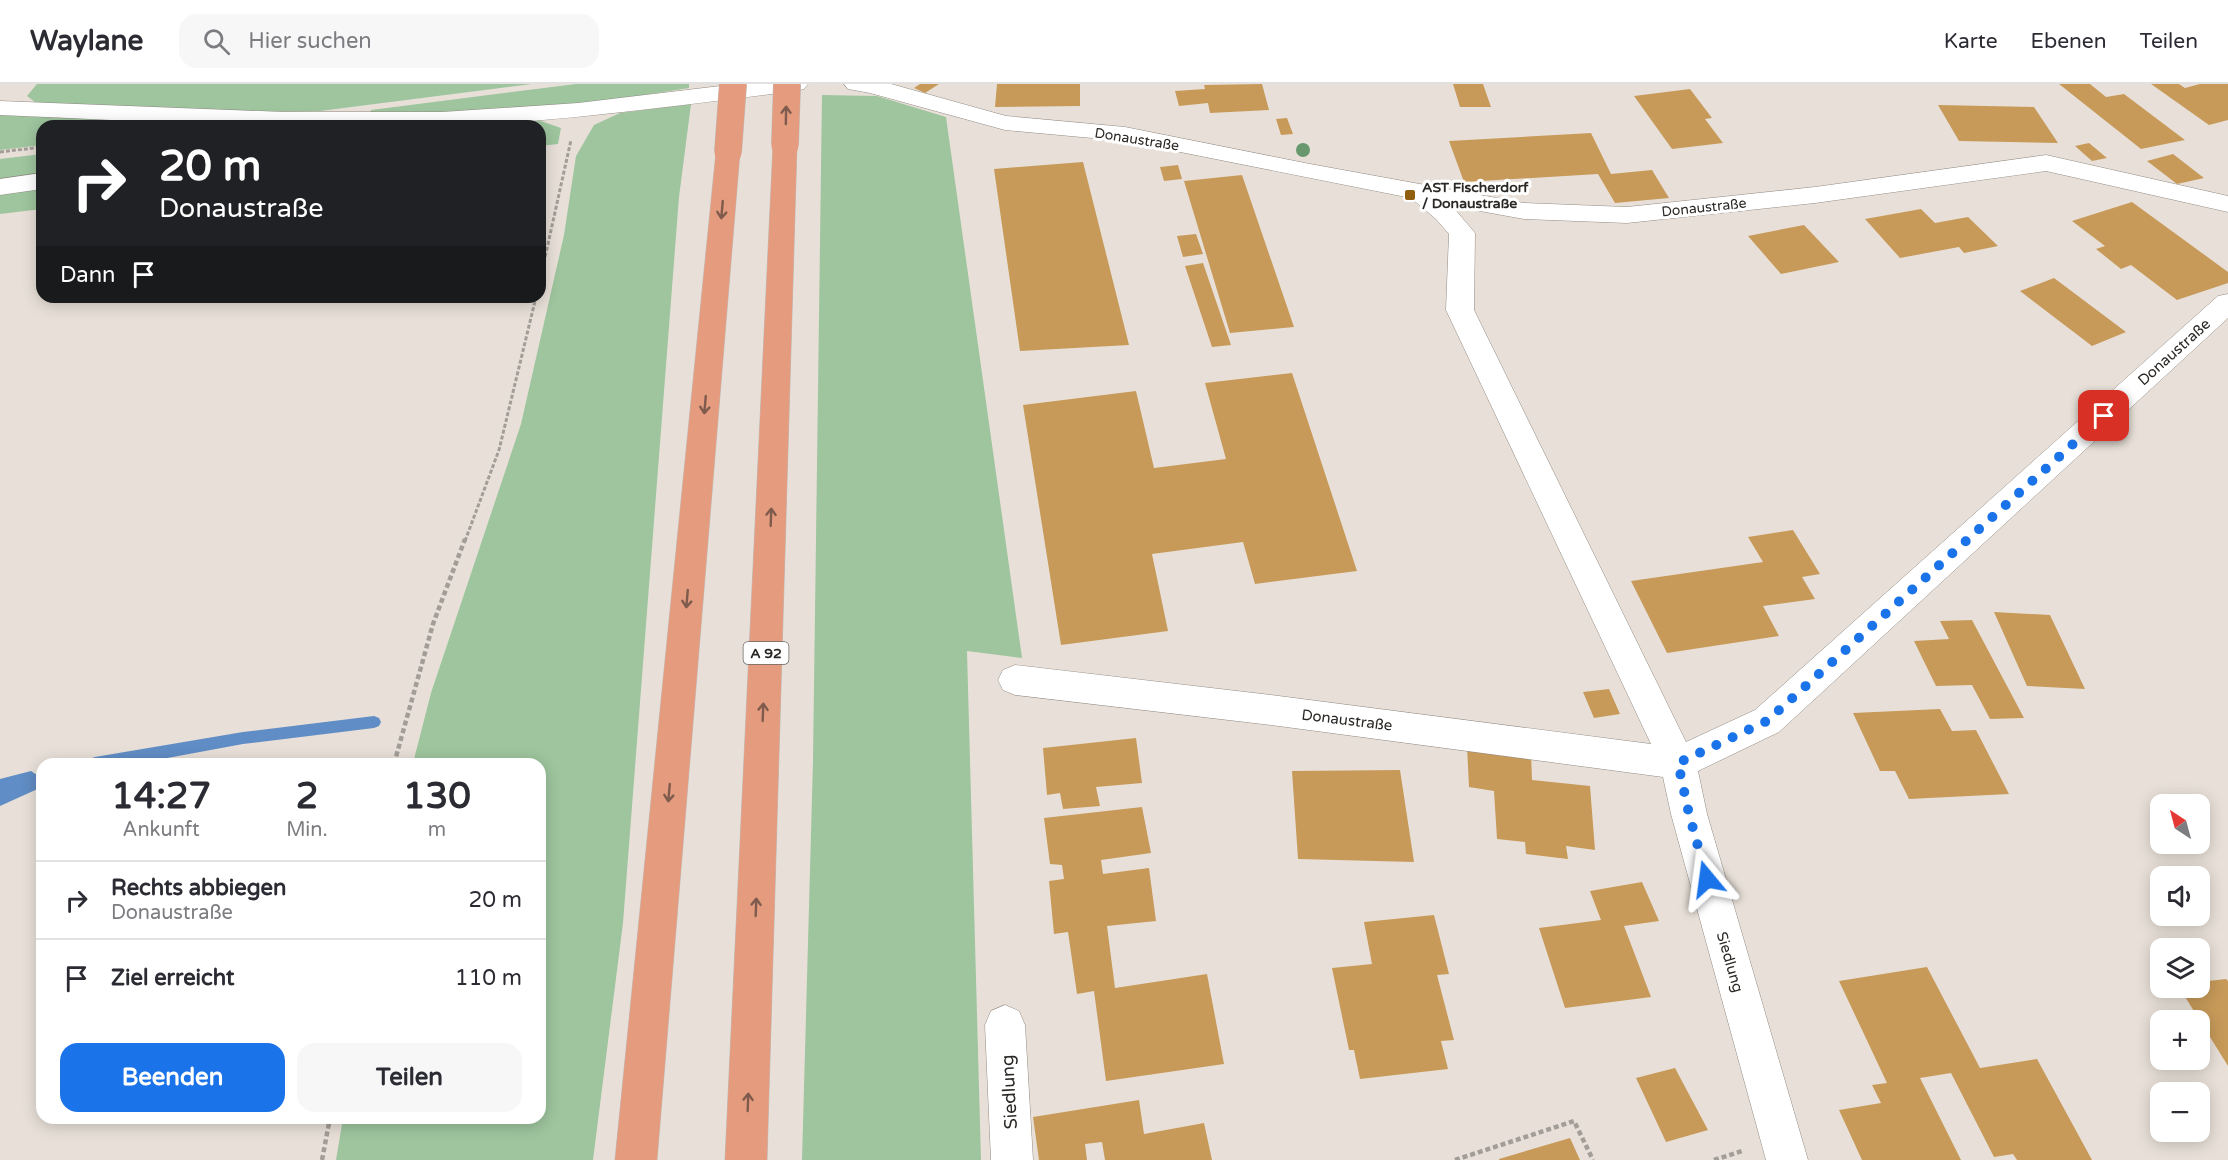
<!DOCTYPE html>
<html lang="de">
<meta charset="utf-8">
<style>
:root{--surface:#fff;--page:#f7f7f7;--text:#2b2b33;--muted:#7c7c81;--line:#e1e1e2;--accent:#1a73e8}
body{margin:0;font-family:"Varela Round",sans-serif;background:var(--page);color:var(--text);height:100vh;display:flex;flex-direction:column;font-size:22px;white-space:nowrap}
*{box-sizing:border-box;margin:0}
p{font-size:20px;color:var(--muted)}
.icon{flex:none;width:33px;height:33px;fill:none;stroke:currentColor;stroke-width:2;stroke-linecap:round;stroke-linejoin:round}
.map{position:relative;flex:1;overflow:hidden}
.side{position:absolute;left:36px;top:674px;width:510px;height:366px;display:flex;flex-direction:column;background:var(--surface);border-radius:18px;box-shadow:0 3px 15px #0003}
.side>*{flex:none}
.hud{position:absolute;left:36px;top:36px;width:510px;height:183px;border-radius:18px;box-shadow:0 3px 15px #0003;background:#202124;color:#fff;overflow:hidden}
.needle{width:39px;rotate:324deg}
.fabs{position:absolute;left:2150px;top:710px;display:grid;gap:12px}
.fabs a{display:grid;place-items:center;width:60px;height:60px;border-radius:12px;background:var(--surface);box-shadow:0 3px 15px #0003;font-size:30px}
.pin{position:absolute;display:grid;place-items:center;width:51px;height:51px;color:#fff;margin:-26px;border-radius:12px;box-shadow:0 3px 9px #0006}
.me{position:absolute;width:66px;margin:-33px;rotate:344deg;stroke-linejoin:round;filter:drop-shadow(0 0 4px #0008)}
.turn{display:flex;align-items:center;gap:21px;height:126px;padding:0 24px;font-size:27px}
.turn .icon{width:78px;height:78px;stroke-width:2.5}
.turn b{display:block;font-size:42px;line-height:51px}
.then{display:flex;align-items:center;height:57px;padding:0 24px;background:#0003;gap:12px;font-size:22px}
.eta{display:flex;justify-content:space-evenly;align-items:center;height:102px;text-align:center}
.eta b{font-size:36px;font-weight:700;line-height:42px}
.cta{display:flex;gap:12px;margin-top:auto;padding:12px 24px}
.cta a{flex:1;height:69px;border-radius:18px;background:var(--accent);color:#fff;font-size:24px;font-weight:700;line-height:69px;text-align:center}
.cta a+a{background:var(--page);color:var(--text)}
ul{padding:0;list-style:none}
li{display:flex;align-items:center;gap:18px;height:78px;padding:0 24px;border-top:2px solid var(--line)}
li div{flex:1}
li b{display:block;font-size:22px}
li em{font-style:normal}
header{display:flex;align-items:center;gap:36px;box-sizing:border-box;height:84px;padding:0 30px;background:var(--surface);border-bottom:2px solid var(--line)}
header strong{font-size:28px}
nav{display:flex;gap:33px;margin-inline-start:auto;font-size:21px}
.search{width:420px;height:54px;background:var(--page);display:flex;align-items:center;gap:15px;box-sizing:border-box;padding:0 21px;border-radius:18px;color:var(--muted);font-size:22px}
.map>svg:first-child{display:block}
.green{fill:#9ec59e}
.lines{fill:none;stroke-linecap:round;stroke-linejoin:round}
.stream{fill:#608dc5;fill-rule:evenodd}
.building{fill:#c79a59}
.minor-casing{stroke:#928b84;stroke-width:1}
.highway-casing{stroke:#bfbebd;stroke-width:1}
.path-far1{stroke:#a39d97;stroke-width:3;stroke-dasharray:4 2;stroke-linecap:butt}
.path{stroke:#a39d97;stroke-width:4.5;stroke-dasharray:5 3;stroke-linecap:butt}
.minor{fill:#fff;fill-rule:evenodd}
.highway{fill:#e49b7e;fill-rule:evenodd}
.highway-bridge-casing{stroke:#bfbebd;stroke-width:28;stroke-linecap:butt}
.highway-bridge{stroke:#e49b7e;stroke-width:27}
.tree{fill:#6a986e}
.oneway{stroke:#7e5b4c}
.route{stroke:#1a73e8;stroke-width:10;stroke-dasharray:0 18}
.poi-dot{fill:#915e10;stroke:#fff;stroke-width:2}
.labels{text-anchor:middle;stroke-width:6;stroke-linejoin:round;paint-order:stroke}
.far-street-label{font-size:14px;fill:#2a2724;stroke:#fff}
.far-poi-label{font-size:14px;font-weight:bold;fill:#2a2724;stroke:#fff;text-anchor:start}
.shield{fill:#fff;stroke:#6a6866;stroke-width:1.5}
.shield-label{font-size:14px;font-weight:bold;fill:#2a2724}
.street-label{font-size:15px;fill:#2a2724;stroke:#fff}
.near-street-label{font-size:18px;fill:#2a2724;stroke:#fff}
</style>
<header>
<strong>Waylane</strong>
<div class="search"><svg class="icon" aria-label="search" viewBox="0 0 24 24"><circle cx="10" cy="10" r="6"/><path d="M15 15l6 6"/></svg>Hier suchen</div>
<nav><a>Karte</a><a>Ebenen</a><a>Teilen</a></nav>
</header>
<div class="map">
<svg width="2228" height="1076" viewBox="0 0 2228 1076">
<rect width="100%" height="100%" fill="#e8e0d8"/>
<path class="green" d="M37,0h495l-212,27 -61,1 -219,-6 -13,-10z
M576,0h113v4l-90,14 -144,11h-85l1,-3z
M822,11l55,1 69,21 76,541 -55,-7 14,509h-179l11,-399z
M691,20l-12,93 -56,726 -30,237h-257l7,-42h197v-354l-127,-1 18,-70 90,-269 43,-189 12,-79 18,-31 26,-12z
M0,31l197,8 -8,3h-147v19l-42,5z
M535,35l26,9 -3,16 -18,2v-20h-40z
M42,70v23l-42,6v-24z
M42,101v24l-42,5v-23z"/>
<g class="lines">
<path class="stream" d="M374,632l5,2 2,4 -2,4 -5,2 -131,16 -108,20h-47l2,-5 5,-2 148,-25z
M31,687l6,4 5,-2v14l-42,19v-27z"/>
</g>
<path class="building" d="M920,0h19l-14,9 -11,-5z
M997,0h83v22l-85,1z
M1262,0l7,26 -59,3 -2,-10 -29,3 -4,-15 30,-2 -1,-4z
M1453,0h30l8,23h-31z
M2059,0h31l16,13 18,-3 61,46 -44,9z
M2151,0h28l6,4 15,-4h28v36l-19,5z
M1690,5l22,29 -7,1 18,24 -51,6 -38,-53z
M1938,21l96,2 24,36 -99,-2z
M1287,34l6,16 -12,1 -5,-16z
M1591,49l20,41 41,-4 17,28 -54,5 -17,-29 -134,8 -15,-41z
M2089,59l18,15 -15,3 -17,-15z
M2173,70l31,24 -27,6 -30,-23z
M1083,78l46,183 -109,6 -26,-182z
M1178,81l4,14 -18,2 -4,-14z
M1242,91l52,152 -64,6 -46,-152z
M2132,118l96,70v11l-51,17 -46,-35 -10,4 -25,-20 9,-3 -33,-25z
M1921,125l14,14 33,-6 30,29 -34,7 -5,-6 -59,11 -35,-39z
M1804,141l35,37 -58,12 -33,-38z
M1196,150l7,20 -20,3 -6,-21z
M1203,179l28,82 -19,2 -27,-81z
M2054,194l72,54 -34,14 -72,-55z
M1292,289l65,198 -102,13 -12,-42 -91,12 16,77 -107,14 -38,-240 113,-14 18,77 72,-9 -21,-76z
M1793,446l27,44 -18,3 13,22 -52,7 16,30 -112,17 -36,-72 132,-19 -15,-25z
M1994,528l56,3 35,74 -58,-3z
M1972,536l52,98 -34,1 -18,-34 -36,1 -22,-45 35,-2 -9,-18z
M1609,605l11,25 -26,4 -11,-26z
M1940,625l12,22 24,-1 33,64 -100,5 -14,-28h-15l-27,-58z
M1136,654l6,45 -46,4 4,19 -37,3 -3,-16 -13,2 -4,-47z
M1467,662l64,7 1,27 58,6 5,64 -29,-4 2,13 -42,-5 -1,-12 -28,-3 -3,-48 -25,-4z
M1400,686l14,92 -116,-3 -6,-88z
M1142,723l9,46 -50,7 2,14 46,-6 7,53 -49,5 8,62 92,-14 17,90 -118,17 -12,-90 -17,3 -9,-62 -14,2 -5,-53 15,-2 -2,-14 -12,-1 -6,-46z
M1642,798l17,39 -35,5 27,71 -86,11 -26,-80 62,-8 -11,-29z
M1434,831l15,59 -12,1 17,65 -13,1 7,28 -88,10 -6,-29h-5l-17,-82 40,-4 -8,-42z
M1927,883l53,101 57,-9 55,101h-75l-4,-6 -19,3 -43,-84 -31,5 41,82h-99l-23,-50 42,-7 -9,-18 15,-2 -48,-102z
M2226,895l2,2v85l-49,-79h20v-5z
M1675,984l33,62 -42,12 -30,-64z
M1139,1016l5,34 60,-11 8,37h-107l-3,-18 -17,2 2,16h-48l-6,-43z
M1570,1054l10,22h-81v-1z"/>
<g class="lines">
<defs>
<path id="minor" d="M737,0h71l-4,5 -8,2c-117,14 -234,31 -352,35 -148,5 -296,-5 -444,-11v-14l284,11h158l136,-9z
M844,0h47l115,32 119,11 185,37 214,39 103,4 188,-20 231,-32 182,41v16l-182,-41 -231,32 -188,20 -103,-4 -72,-13 23,27 -1,77 212,432 69,-32 463,-414 10,-2v24l-449,414 -81,39 9,43 101,346h-42l-95,-346 -8,-37 -392,-52 -256,-30 -12,-5 -5,-10 5,-10 12,-5 256,30 380,49 -205,-434 3,-76 -13,-15 -25,-21 -286,-57 -120,-11 -135,-37 -22,-4z
M42,89v16l-42,6v-16z
M1005,921l14,6 6,14 8,135h-42l-6,-135 6,-14z"/>
<path id="highway" d="M785,54l9,2 3,5 -30,1015h-42l48,-1015 3,-5z
M728,61l9,2 3,5 -83,1008h-42l101,-1008 3,-5z"/>
</defs>
<use href="#minor" class="minor-casing"/>
<use href="#highway" class="highway-casing"/>
<path class="path-far1" d="M0,68l42,-5
M540,196l31,-140
M465,457l34,-91 37,-153"/>
<path class="path" d="M394,680l39,-140 32,-85
M322,1076l8,-42
M1455,1076l119,-39 19,39
M1714,1076l28,-9"/>
<use href="#minor" class="minor"/>
<use href="#highway" class="highway"/>
<defs>
<path id="highway-bridge" d="M785,61l2,-61
M728,68l5,-68"/>
</defs>
<use href="#highway-bridge" class="highway-bridge-casing"/>
<use href="#highway-bridge" class="highway-bridge"/>
</g>
<circle class="tree" cx="1303" cy="66" r="7"/>
<defs><path id="oneway-shaft" d="M-6 0H5M1.5-3L5.5 0L1.5 3" fill="none" stroke-width="1.6" stroke-linecap="round" stroke-linejoin="round" transform="scale(1.5)"/></defs>
<g class="oneway">
<use href="#oneway-shaft" transform="translate(786 31) rotate(-89)"/>
<use href="#oneway-shaft" transform="translate(722 126) rotate(95)"/>
<use href="#oneway-shaft" transform="translate(705 321) rotate(95)"/>
<use href="#oneway-shaft" transform="translate(771 433) rotate(-88)"/>
<use href="#oneway-shaft" transform="translate(687 515) rotate(95)"/>
<use href="#oneway-shaft" transform="translate(763 628) rotate(-88)"/>
<use href="#oneway-shaft" transform="translate(669 709) rotate(95)"/>
<use href="#oneway-shaft" transform="translate(756 823) rotate(-88)"/>
<use href="#oneway-shaft" transform="translate(748 1018) rotate(-88)"/>
</g>
<g class="lines">
<path class="route" d="M1707,795l-18,-65 -11,-51 89,-42 337,-305"/>
</g>
<rect class="poi-dot" x="1404" y="105" width="12" height="12" rx="3"/>
<g class="labels">
<g class="far-street-label">
<text transform="translate(1137 55) rotate(9)" y="5">Donaustraße</text>
<text transform="translate(1704 123) rotate(-6)" y="5">Donaustraße</text>
</g>
<g class="far-poi-label">
<text x="1422" y="108">AST Fischerdorf<tspan x="1422" dy="16">/ Donaustraße</tspan></text>
</g>
<rect class="shield" x="743.5" y="558" width="45" height="22" rx="4.5"/>
<g class="shield-label">
<text x="766" y="574">A 92</text>
</g>
<g class="street-label">
<text transform="translate(2174 268) rotate(-42)" y="5">Donaustraße</text>
<text transform="translate(1347 636) rotate(7)" y="5">Donaustraße</text>
<text transform="translate(1730 878) rotate(74)" y="5">Siedlung</text>
</g>
<g class="near-street-label">
<text transform="translate(1009 1008) rotate(-93)" y="6">Siedlung</text>
</g>
</g>
</svg>
<div class="fabs">
<a><svg class="needle" viewBox="-14 -14 28 28"><path d="M0-13l5 13h-10z" fill="#e53935"/><path d="M0 13l5-13h-10z" fill="#7c7c81"/></svg></a>
<a><svg class="icon" aria-label="sound" viewBox="0 0 24 24"><path d="M4 9h4l5-4v14l-5-4H4zM17 9q2 3 0 6"/></svg></a>
<a><svg class="icon" aria-label="layers" viewBox="0 0 24 24"><path d="M12 4l9 5-9 5-9-5zM3 14l9 5 9-5"/></svg></a>
<a>+</a>
<a>−</a>
</div>
<div class="pin" style="left:2104px;top:332px;background:#d93025"><svg class="icon" aria-label="arrive" viewBox="0 0 24 24"><path d="M6 21V4h12l-3 4 3 4H6"/></svg></div>
<svg class="me" style="left:1707px;top:795px" viewBox="-20 -20 40 40"><path d="M0-17L14 15 0 8-14 15z" fill="#1a73e8" stroke="#fff" stroke-width="4"/></svg>
<div class="hud">
<div class="turn"><svg class="icon" aria-label="right" viewBox="0 0 24 24"><path d="M7 20v-9h11M14 6l5 5-5 5"/></svg><div><b>20 m</b>Donaustraße</div></div>
<div class="then">Dann<svg class="icon" aria-label="arrive" viewBox="0 0 24 24"><path d="M6 21V4h12l-3 4 3 4H6"/></svg></div>
</div>
<section class="side">
<div class="eta">
<div><b>14:27</b><p>Ankunft</p></div>
<div><b>2</b><p>Min.</p></div>
<div><b>130</b><p>m</p></div>
</div>
<ul>
<li><svg class="icon" aria-label="right" viewBox="0 0 24 24"><path d="M7 20v-9h11M14 6l5 5-5 5"/></svg><div><b>Rechts abbiegen</b><p>Donaustraße</p></div><em>20 m</em></li>
<li><svg class="icon" aria-label="arrive" viewBox="0 0 24 24"><path d="M6 21V4h12l-3 4 3 4H6"/></svg><div><b>Ziel erreicht</b></div><em>110 m</em></li>
</ul>
<div class="cta"><a>Beenden</a><a>Teilen</a></div>
</section>
</div>
